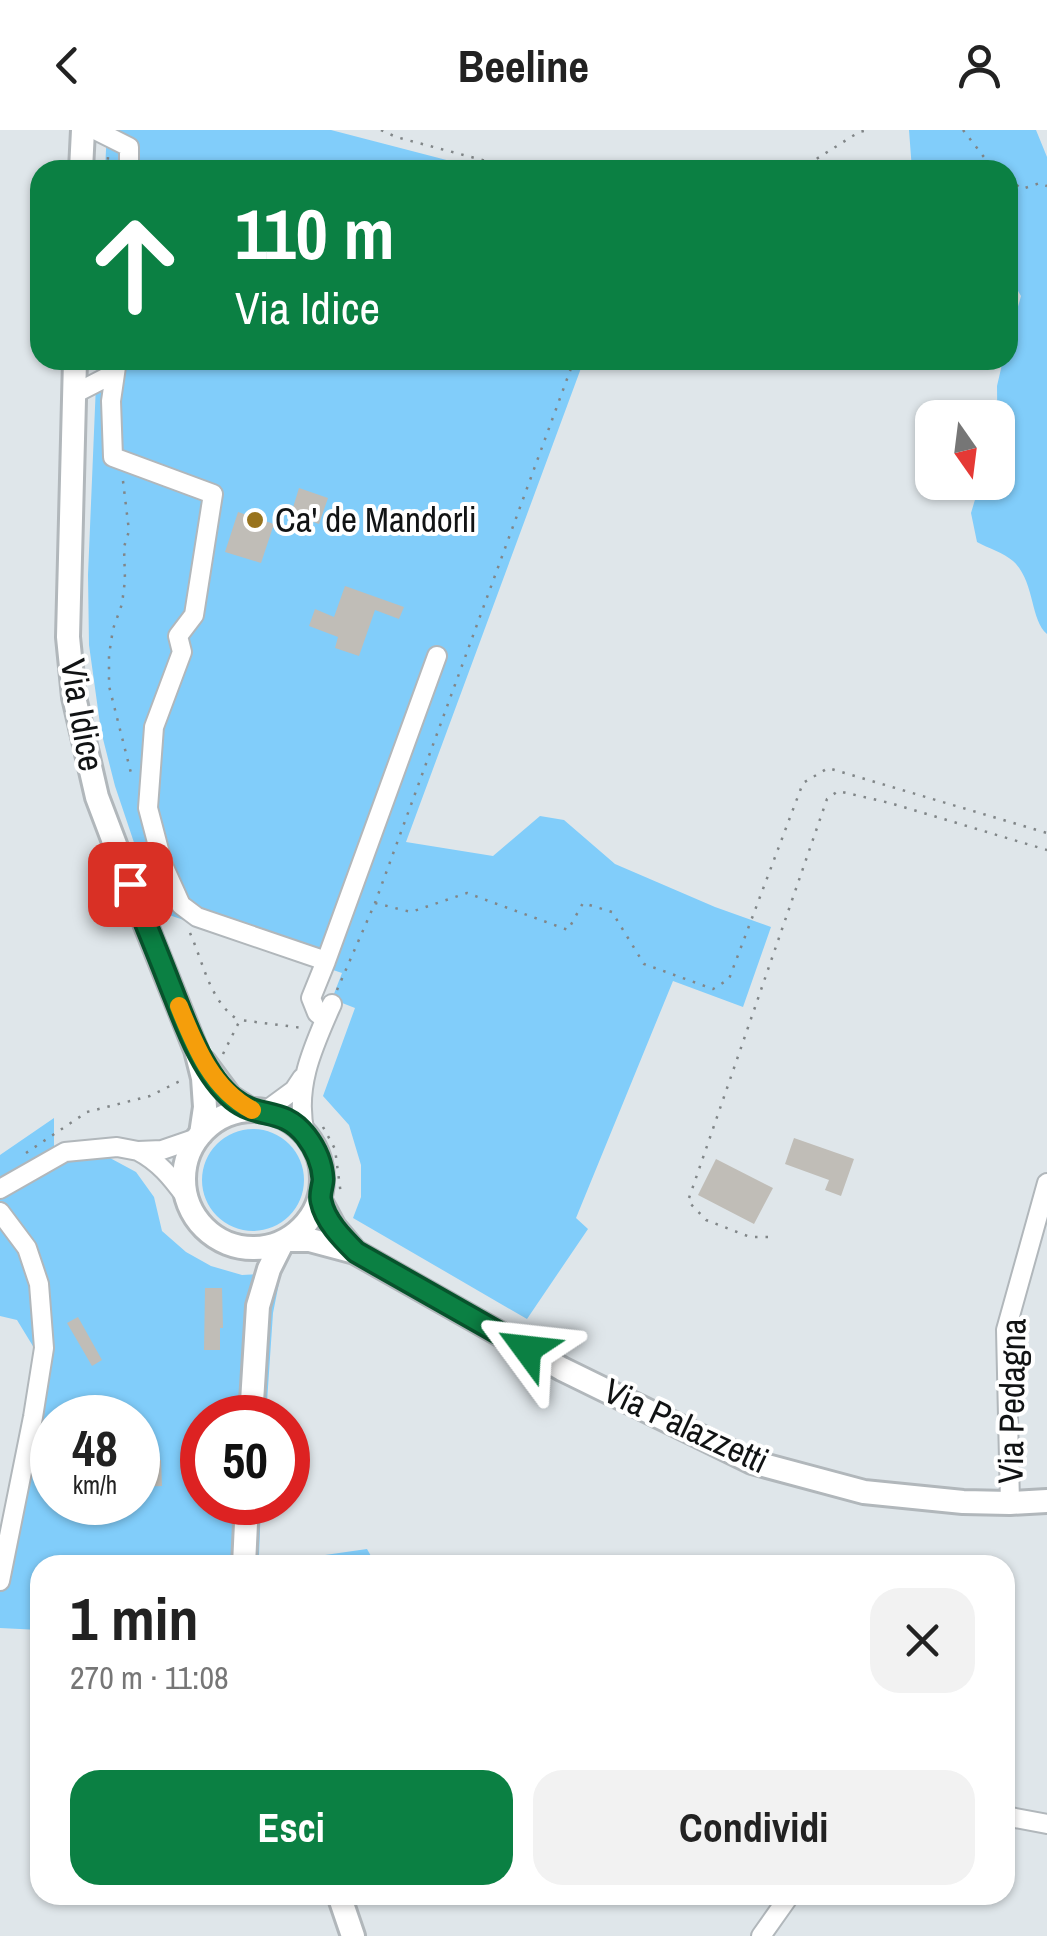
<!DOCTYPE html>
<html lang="it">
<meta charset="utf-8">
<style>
:root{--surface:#fff;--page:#f2f2f2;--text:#222;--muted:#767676;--accent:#0b8043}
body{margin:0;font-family:"Archivo Narrow",sans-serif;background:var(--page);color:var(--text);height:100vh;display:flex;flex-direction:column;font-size:38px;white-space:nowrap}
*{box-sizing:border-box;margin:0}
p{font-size:32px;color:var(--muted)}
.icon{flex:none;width:55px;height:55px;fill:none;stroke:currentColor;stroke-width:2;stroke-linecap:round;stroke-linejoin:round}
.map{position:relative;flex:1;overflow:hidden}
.drawer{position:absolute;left:30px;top:1425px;width:985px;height:350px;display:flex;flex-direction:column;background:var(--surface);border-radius:30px;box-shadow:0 2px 8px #0004}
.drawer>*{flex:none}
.banner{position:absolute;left:30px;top:30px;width:988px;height:210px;border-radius:30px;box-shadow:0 2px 8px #0004;background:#0b8043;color:#fff;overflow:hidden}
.needle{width:65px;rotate:166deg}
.controls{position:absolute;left:915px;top:270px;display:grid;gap:20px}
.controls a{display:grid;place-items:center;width:100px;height:100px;border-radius:20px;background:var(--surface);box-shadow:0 2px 8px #0004;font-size:50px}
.speed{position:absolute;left:30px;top:1265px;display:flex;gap:20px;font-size:50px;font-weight:700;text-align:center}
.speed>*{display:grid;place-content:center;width:130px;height:130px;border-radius:50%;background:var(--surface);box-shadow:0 2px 8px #0004;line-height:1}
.speed small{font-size:25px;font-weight:400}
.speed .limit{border:15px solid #d22;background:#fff;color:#111}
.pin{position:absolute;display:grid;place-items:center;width:85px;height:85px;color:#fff;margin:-42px;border-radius:20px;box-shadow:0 5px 15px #0006}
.me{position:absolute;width:110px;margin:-55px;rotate:300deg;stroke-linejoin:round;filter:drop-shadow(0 0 8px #0008)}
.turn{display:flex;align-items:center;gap:35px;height:210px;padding:0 40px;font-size:45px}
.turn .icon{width:130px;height:130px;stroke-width:2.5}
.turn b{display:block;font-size:70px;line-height:85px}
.round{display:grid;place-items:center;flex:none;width:105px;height:105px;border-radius:30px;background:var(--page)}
.headline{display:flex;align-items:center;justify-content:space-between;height:170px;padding:0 40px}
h1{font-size:60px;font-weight:700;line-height:75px}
.button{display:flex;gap:20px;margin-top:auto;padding:20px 40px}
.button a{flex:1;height:115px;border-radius:30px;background:var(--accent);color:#fff;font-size:40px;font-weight:700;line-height:115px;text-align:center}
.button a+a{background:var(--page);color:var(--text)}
header{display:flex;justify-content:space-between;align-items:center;height:130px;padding:0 40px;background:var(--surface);font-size:45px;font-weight:700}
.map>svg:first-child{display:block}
.green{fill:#81cdfa;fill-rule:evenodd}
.building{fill:#c0bdb7}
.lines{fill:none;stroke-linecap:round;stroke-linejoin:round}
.minor-casing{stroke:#b1b7bb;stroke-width:22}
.major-casing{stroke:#b1b7bb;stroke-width:28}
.path{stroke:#818688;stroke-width:2.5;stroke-dasharray:2.5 8;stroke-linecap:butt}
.minor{stroke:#fff;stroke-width:18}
.major{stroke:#fff;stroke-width:22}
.route-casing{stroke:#07532c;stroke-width:25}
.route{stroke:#0b8043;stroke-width:18}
.slow{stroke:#f59e0b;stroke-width:18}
.poi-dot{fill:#98731d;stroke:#fff;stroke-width:4}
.labels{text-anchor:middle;stroke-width:8;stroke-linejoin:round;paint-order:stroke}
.poi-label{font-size:35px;fill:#111314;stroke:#fff;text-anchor:start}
.street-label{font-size:35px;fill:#111314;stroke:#fff}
</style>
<header><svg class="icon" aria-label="back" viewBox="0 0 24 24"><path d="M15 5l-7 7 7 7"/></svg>Beeline<svg class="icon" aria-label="person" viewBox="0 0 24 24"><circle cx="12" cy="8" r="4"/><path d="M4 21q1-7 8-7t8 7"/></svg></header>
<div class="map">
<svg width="1047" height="1806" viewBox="0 0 1047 1806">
<rect width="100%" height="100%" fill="#dfe6ea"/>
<path class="green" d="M107,0h224l154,40h-380z
M909,0h127l11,27v477c-17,-14 -12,-53 -34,-73 -9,-8 -25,-13 -36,-19l-6,-29 9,-30 18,-1 -1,-96 6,-26h5v-18l13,-46 -13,-22v-104h-96z
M97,230h487l-178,482 87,14 47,-40 24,4 51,44 100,43 56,20 -28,80 -70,-26 -97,237 12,11 -61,90 -174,-101 8,-21v-32l-12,-40 -26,-29 32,-88 -23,-9 10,-26 -185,-62 -42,-125 -14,-55 -12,-86 -1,-70z
M54,988v33l56,7 26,14 18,25 8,34 24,21 25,14 31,9 39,-2 -8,40 -7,104 -64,1v84l59,1 -2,53 17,6 91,-13 9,16h-336v65l-40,-2v-57l39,-215 -22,-36 -17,-4v-161zM52,1288h86v84h-86z
M202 1050a51 51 0 1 1 102 0a51 51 0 1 1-102 0Z"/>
<path class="building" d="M299,358l29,10 -9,26 -28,-10z
M238,382l36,12 -13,39 -36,-11z
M345,456l59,21 -5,12 -24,-9 -16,46 -24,-8 3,-11 -29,-11 6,-17 19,8z
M794,1008l60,21 -13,37 -16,-6 4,-10 -44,-16z
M716,1029l57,29 -19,36 -56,-29z
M205,1158h17l1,40h-3v22h-16z
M78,1187l24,43 -10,6 -25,-43z
M161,1330l1,26 -24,1v-26z"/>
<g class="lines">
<defs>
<path id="minor" d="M95,0l34,17v23
M117,230l-6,41 2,56 100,37 -19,121 -16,21 4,16 -28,75 -6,81 15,57 18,40 16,12 129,44 -15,37 6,15 8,6
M74,264l41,-21
M326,831l111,-305
M264,982l30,-22 8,-12
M305,1004c-11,-47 8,-87 27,-130
M138,1021c21,11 33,26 47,45
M0,1059l65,-37 52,-5 21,4 24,-1 35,-12
M0,1082l27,36 12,36 5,64 -11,69 -33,164
M1010,1373l-4,-173 41,-147
M1005,1686l42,8
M761,1806l29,-41"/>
<path id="major" d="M81,40l2,-40
M75,230l-7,277 6,60 23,100 44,116 55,137 7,28 2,29 -4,27
M204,932l26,35 20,13
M184 1049a69 69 0 1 1 138 0a69 69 0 1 1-138 0Z
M319,1069l15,28 21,25
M288,1110h22l45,12 207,117 190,93 112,30 99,10 47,1 37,-2
M251,1288l7,-112 11,-37 13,-26
M244,1435l3,-63
M339,1765l14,41"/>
</defs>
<use href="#minor" class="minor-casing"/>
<use href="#major" class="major-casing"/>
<path class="path" d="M381,0l15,7 124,33
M963,0l31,40
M107,40l1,-13
M799,40l60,-38 9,-2
M1008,49l14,10 18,-6 7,3
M123,351l6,50 -5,16 1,33 -3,24 -9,25 -4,26v31l23,91
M375,773l36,9 56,-19 101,37 15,-27 29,9 32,52 69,25 16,-10 74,-196 25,-15 219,65
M190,803c14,31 19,67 48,87
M337,860l38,-87 199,-543
M223,924l17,-34 63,8
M323,997l12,22 6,46
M26,1023l61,-41 63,-16 34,-17
M768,1107h-18l-44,-17 -18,-19 139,-402 11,-8 52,12 157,47"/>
<use href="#minor" class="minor"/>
<use href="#major" class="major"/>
</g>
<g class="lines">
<defs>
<path id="route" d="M130,754c13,34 27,67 40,101 14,35 32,89 63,114 26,21 50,7 73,37 10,13 16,26 17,43 0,7 -4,15 -2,22 4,20 21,37 35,51l171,97"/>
</defs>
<use href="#route" class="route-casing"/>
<use href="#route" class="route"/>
<path class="slow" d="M179,876c16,40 33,83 73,104"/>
</g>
<circle class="poi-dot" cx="255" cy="390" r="10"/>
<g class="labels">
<g class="poi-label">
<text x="275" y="402">Ca' de Mandorli</text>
</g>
<g class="street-label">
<text transform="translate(82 585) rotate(80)" y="12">Via Idice</text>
<text transform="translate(1012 1271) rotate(-89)" y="12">Via Pedagna</text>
<text transform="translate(686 1296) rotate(25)" y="12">Via Palazzetti</text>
</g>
</g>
</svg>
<div class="controls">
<a><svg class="needle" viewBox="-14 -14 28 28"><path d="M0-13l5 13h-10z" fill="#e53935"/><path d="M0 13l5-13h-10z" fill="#767676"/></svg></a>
</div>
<div class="speed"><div>48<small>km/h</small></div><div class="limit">50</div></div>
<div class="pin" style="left:130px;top:754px;background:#d93025"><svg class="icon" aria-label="arrive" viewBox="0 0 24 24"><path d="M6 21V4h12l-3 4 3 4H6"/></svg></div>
<svg class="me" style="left:527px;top:1219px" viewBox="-20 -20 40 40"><path d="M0-17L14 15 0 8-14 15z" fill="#0b8043" stroke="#fff" stroke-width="4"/></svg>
<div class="banner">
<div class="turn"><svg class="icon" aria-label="ahead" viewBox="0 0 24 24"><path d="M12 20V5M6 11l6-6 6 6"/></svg><div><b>110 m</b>Via Idice</div></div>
</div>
<section class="drawer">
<div class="headline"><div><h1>1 min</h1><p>270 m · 11:08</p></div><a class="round"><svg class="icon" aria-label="close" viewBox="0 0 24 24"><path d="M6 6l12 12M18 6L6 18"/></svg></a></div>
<div class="button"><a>Esci</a><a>Condividi</a></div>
</section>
</div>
